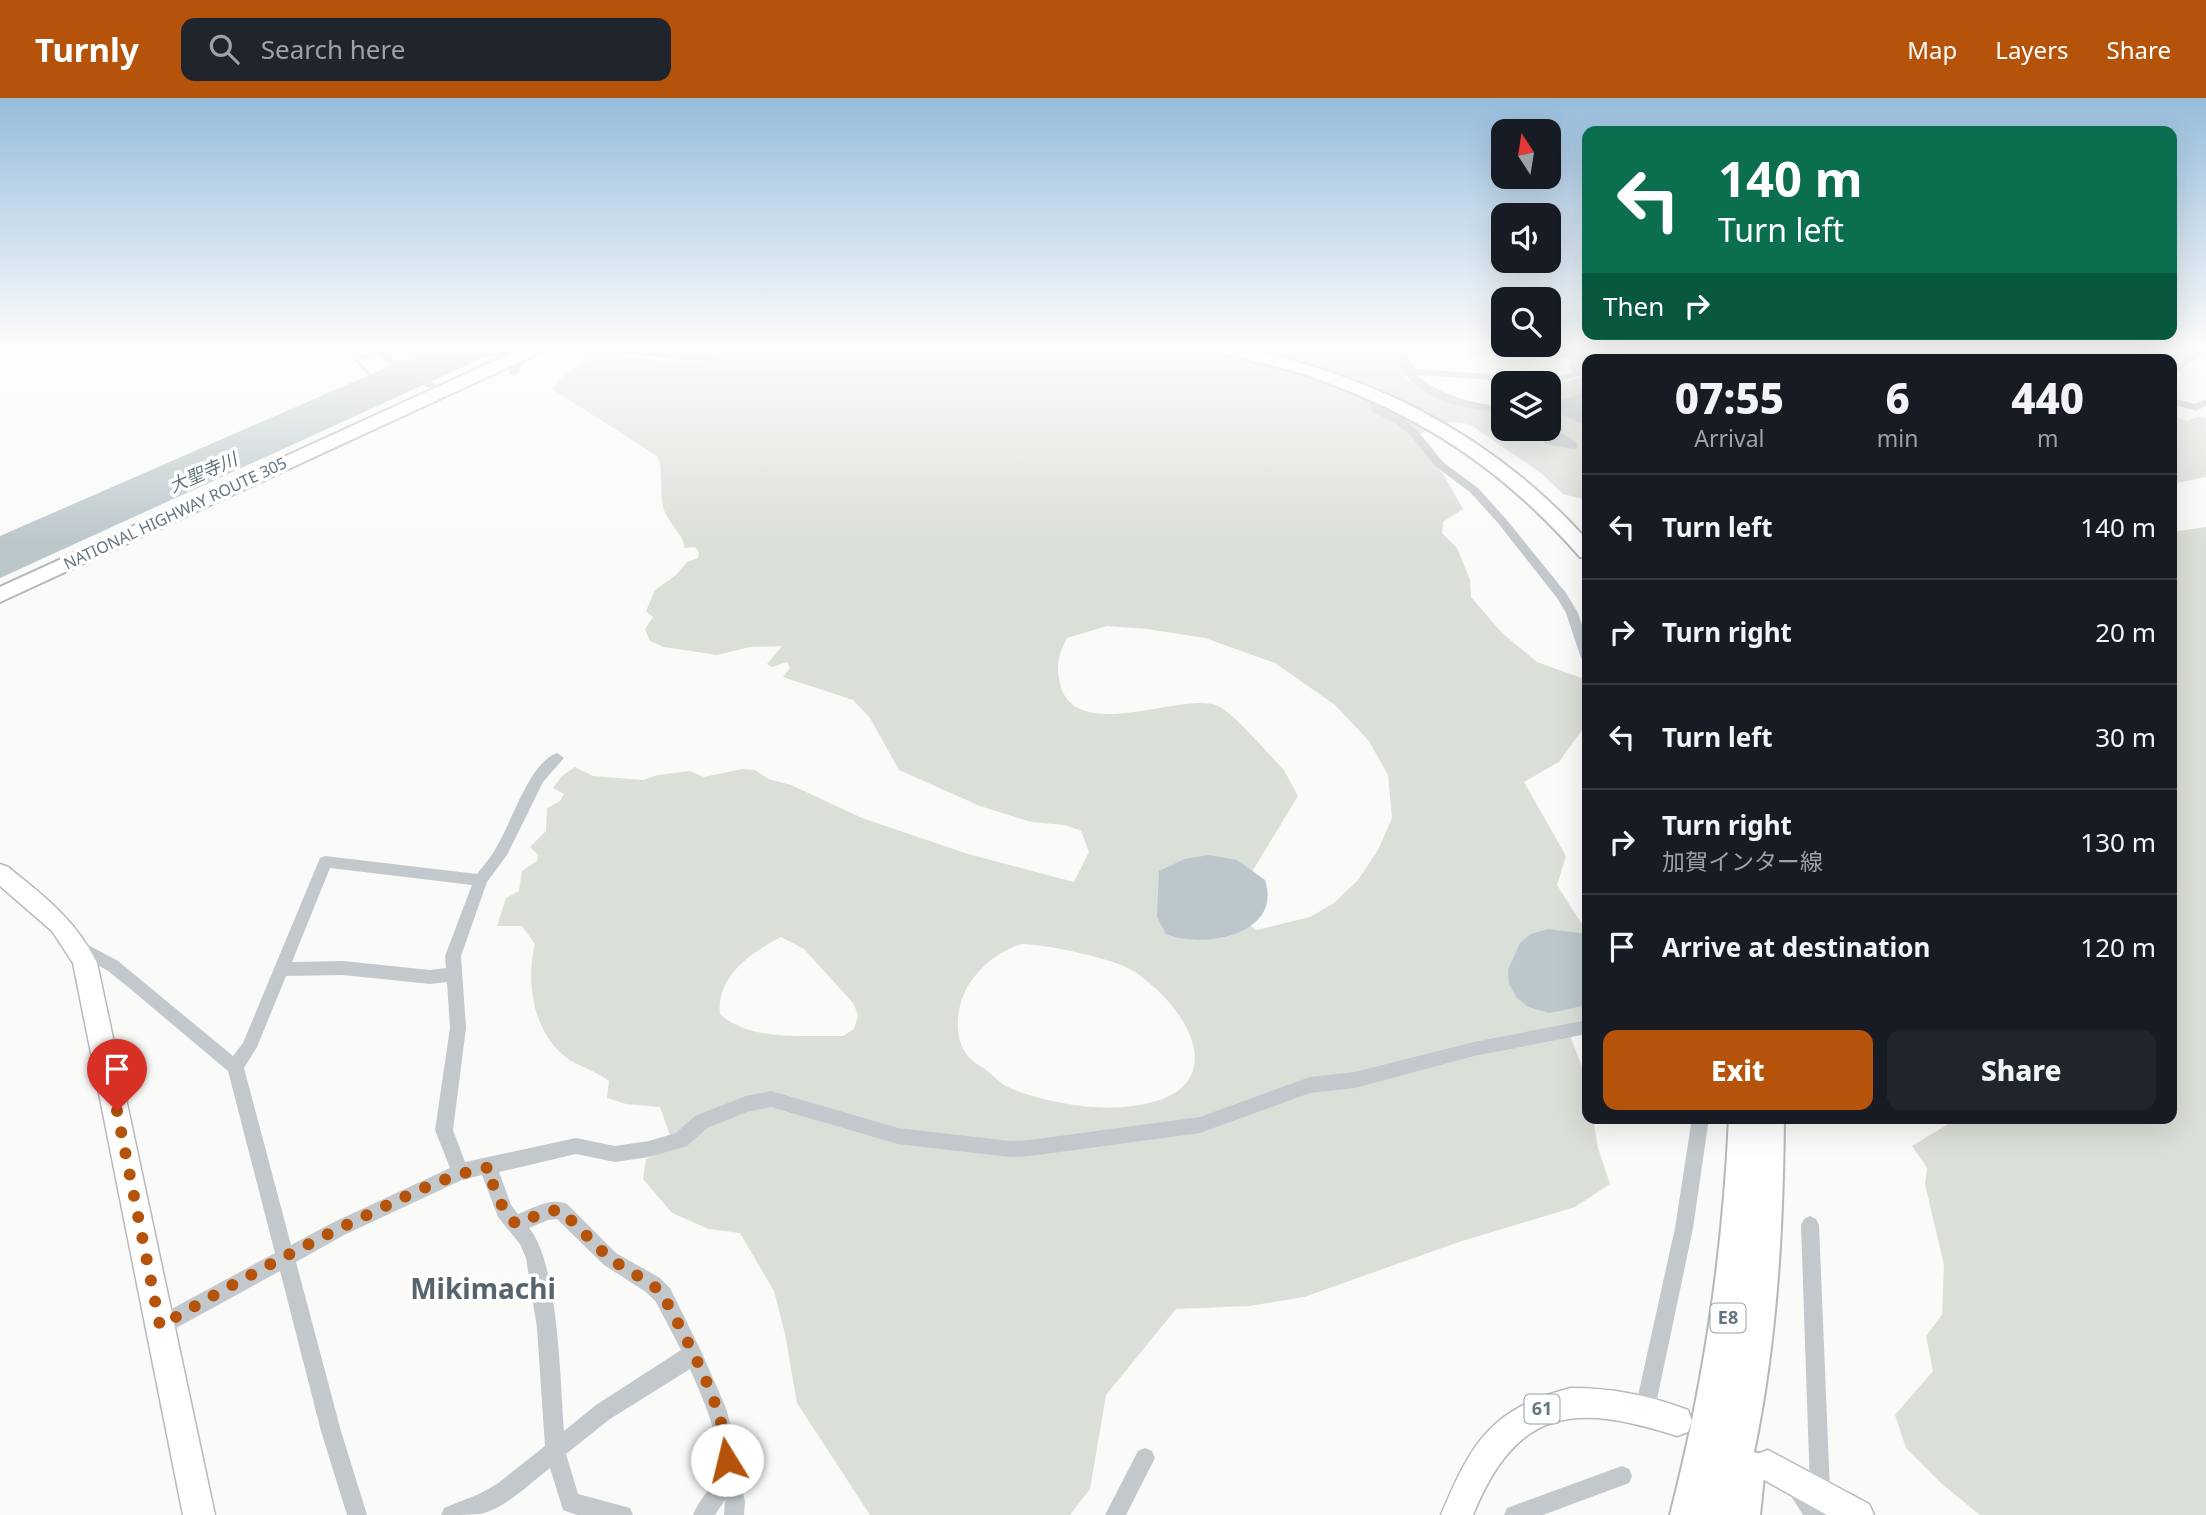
<!DOCTYPE html>
<meta charset="utf-8">
<style>
:root{--surface:#171b24;--page:#20242c;--text:#f1f3f6;--muted:#9ea1a6;--line:#363941;--accent:#b45309}
body{margin:0;font-family:"Noto Sans","Noto Sans JP",sans-serif;background:var(--page);color:var(--text);height:100vh;display:flex;flex-direction:column;font-size:26px;white-space:nowrap}
*{box-sizing:border-box;margin:0}
p{font-size:23px;color:var(--muted)}
.icon{flex:none;width:38px;height:38px;fill:none;stroke:currentColor;stroke-width:2;stroke-linecap:round;stroke-linejoin:round}
.map{position:relative;flex:1;overflow:hidden}
.details{position:absolute;left:1582px;top:256px;width:595px;height:770px;display:flex;flex-direction:column;background:var(--surface);border-radius:14px;box-shadow:0 7px 28px #0002}
.details>*{flex:none}
.guide{position:absolute;left:1582px;top:28px;width:595px;height:214px;border-radius:14px;box-shadow:0 7px 28px #0002;background:#0b6e4f;color:#fff;overflow:hidden}
.needle{width:46px;rotate:348deg}
.buttons{position:absolute;left:1491px;top:21px;display:grid;gap:14px}
.buttons a{display:grid;place-items:center;width:70px;height:70px;border-radius:14px;background:var(--surface);box-shadow:0 7px 28px #0002;font-size:35px}
.pin{position:absolute;display:grid;place-items:center;width:60px;height:60px;color:#fff;margin:-72px -30px;border-radius:50% 50% 50% 0;rotate:-45deg;box-shadow:0 0 7px #0007}
.pin .icon{rotate:45deg}
.me{position:absolute;width:77px;margin:-38px;rotate:351deg;stroke-linejoin:round;filter:drop-shadow(0 0 5px #0008)}
.turn{display:flex;align-items:center;gap:24px;height:147px;padding:0 21px;font-size:32px}
.turn .icon{width:91px;height:91px;stroke-width:2.5}
.turn b{display:block;font-size:49px;line-height:60px}
.then{display:flex;align-items:center;height:66px;padding:0 21px;background:#0003;gap:14px;font-size:26px}
.eta{display:flex;justify-content:space-evenly;align-items:center;height:119px;text-align:center}
.eta b{font-size:42px;font-weight:800;line-height:49px}
.button{display:flex;gap:14px;margin-top:auto;padding:14px 21px}
.button a{flex:1;height:80px;border-radius:14px;background:var(--accent);color:#fff;font-size:28px;font-weight:800;line-height:80px;text-align:center}
.button a+a{background:var(--page);color:var(--text)}
ul{padding:0;list-style:none}
li{display:flex;align-items:center;gap:21px;height:105px;padding:0 21px;border-top:2px solid var(--line)}
li div{flex:1}
li b{display:block;font-size:26px}
li em{font-style:normal}
header{display:flex;align-items:center;gap:42px;box-sizing:border-box;height:98px;padding:0 35px;background:var(--accent);color:#fff}
header strong{font-size:33px}
nav{display:flex;gap:38px;margin-inline-start:auto;font-size:24px}
.search{width:490px;height:63px;background:var(--page);display:flex;align-items:center;gap:18px;box-sizing:border-box;padding:0 24px;border-radius:14px;color:var(--muted);font-size:26px}
.map>svg:first-child{display:block}
.green{fill:#dadfd7;fill-rule:evenodd}
.water{fill:#bbc7cb}
.lines{fill:none;stroke-linecap:round;stroke-linejoin:round}
.stream{stroke:#bbc7cb;stroke-width:2.5}
.river{fill:#bbc7cb;fill-rule:evenodd}
.street-tunnel{stroke:#d5d9db;stroke-width:10;stroke-dasharray:10 5;stroke-linecap:butt}
.primary-casing{stroke:#b5babe;stroke-width:3}
.highway-casing{stroke:#b4b9bd;stroke-width:4}
.street{fill:#c3c8cc;fill-rule:evenodd}
.primary{fill:#fff;fill-rule:evenodd}
.highway{fill:#fff;fill-rule:evenodd}
.route{stroke:#b45309;stroke-width:12;stroke-dasharray:0 21.6}
.labels{text-anchor:middle;stroke-width:7;stroke-linejoin:round;paint-order:stroke}
.far-street-label{font-size:16px;fill:#657683;stroke:#fff}
.far-water-label{font-size:18px;font-style:italic;fill:#60757c;stroke:#fff}
.shield{fill:#fff;stroke:#939fa8;stroke-width:2}
.shield-label{font-size:18px;font-weight:bold;fill:#657683}
.near-quarter-label{font-size:28px;font-weight:bold;fill:#57646e;stroke:#fff}
</style>
<header>
<strong>Turnly</strong>
<div class="search"><svg class="icon" aria-label="search" viewBox="0 0 24 24"><circle cx="10" cy="10" r="6"/><path d="M15 15l6 6"/></svg>Search here</div>
<nav><a>Map</a><a>Layers</a><a>Share</a></nav>
</header>
<div class="map">
<svg width="2206" height="1417" viewBox="0 0 2206 1417">
<rect width="100%" height="100%" fill="#fafaf8"/>
<path class="green" d="M716,247h676l15,23 -2,10 37,20 61,14v17h46v-41l33,-12 -5,-31h514l-12,14h-492v141l-24,-6 -22,-21 -70,-48c-21,-7 -40,0 -57,14l29,35 20,35 -20,13 -1,11 15,15 13,32 1,17 31,36 35,29 50,18v43l-28,39 -35,20 42,74 -9,29 30,47v88l-16,18 16,42v38h6l5,30 12,36 -35,23 -116,35 -155,55 -55,9 -73,3 -70,86 -16,94 -20,26h-200l-73,-112 -12,-69 -11,-43 -34,-58 -31,-4 -37,-16 -29,-34 3,-20 28,-12 -14,-40 -34,-3 -19,-6 2,-17c-12,-9 -25,-13 -38,-20 -37,-24 -46,-77 -36,-117l-13,-18h-25l9,-28 13,-7 3,-20 15,-10 1,-6 -8,-8 16,-16 1,-23 13,-7 4,-7 -11,-6 9,-12 13,-9 18,9 50,4 15,-5 32,-4 14,6 38,-8 13,1 13,9 23,6 71,33 106,36 106,28 15,-30 -8,-21 -16,-6 -34,-3 -51,-16 -81,-36 -29,-52 -17,-18 -70,-23 7,-9 -3,-6 -15,5 -5,-3 15,-18 -32,1 -33,8 -53,-8 -14,-6 -5,-12 8,-12 -7,-6 9,-21 21,-15 11,-13 11,-4 1,-6 -4,-5 -11,1c3,-8 -16,-26 -20,-38 -5,-16 0,-43 -7,-54l-105,-67 17,-18 15,-8 3,-8c37,-2 72,7 108,8 15,0 22,-9 36,-10l-2,-6zM1107,528l40,3 58,9 70,25 60,42 34,36 19,34 4,43 -14,32 -20,30 -24,23 -24,14 -53,13 -15,-9 2,-36 54,-89 -14,-26c-15,-15 -48,-55 -66,-64 -33,-16 -143,40 -158,-22 -4,-18 -2,-29 7,-46zM781,839l23,12 50,55 4,12 -4,13 -11,7c-40,-1 -92,6 -123,-22 -4,-37 31,-62 61,-77zM1022,846c26,1 92,14 113,28 65,45 98,127 -12,135 -32,3 -85,-6 -115,-20 -7,-3 -14,-11 -21,-16 -6,-5 -16,-10 -20,-16 -15,-21 -10,-51 2,-71 14,-20 30,-33 53,-40z
M2172,317l15,6 11,-4 8,1v59l-34,7z
M2206,429v988h-226l-38,-31 -36,-36 -11,-33 38,-44 -7,-35 16,-21 2,-50 -19,-81 2,-16 -15,-22 46,-28h214v-586z"/>
<path class="water" d="M438,247h73l-511,233v-42z
M1587,294v34l-38,-17v-5z
M1540,331c14,0 26,5 37,14v4l-2,2 -30,-5z
M1209,757l28,5 28,20c18,55 -61,69 -99,54l-9,-17 2,-46 26,-12z
M1548,831l39,5v71l-37,8 -22,-6 -11,-9 -8,-14 -1,-14 12,-27 11,-9z"/>
<g class="lines">
<path class="stream" d="M342,247l28,30
M356,262l37,-15"/>
<path class="river" d="M560,247h55l102,10 7,4 -7,4 -121,-12 -134,7 -7,-4 7,-4z"/>
<path class="street-tunnel" d="M1375,306l37,-21"/>
<defs>
<path id="primary" d="M0,766l8,3c36,29 68,53 89,96l118,552h-32l-110,-552 -21,-32 -52,-45z
M1571,1290c41,0 78,7 117,22l4,11 -4,11 -11,4c-103,-33 -160,-29 -204,79h-32c30,-72 50,-107 130,-127z
M1768,1352l101,54 5,11h-47l-70,-39 -4,-11 4,-11z"/>
<path id="highway" d="M529,247h21l-2,4 -548,253v-15z
M1199,247c33,-3 66,8 98,17 113,32 212,91 290,178v18l-7,-1c-78,-89 -159,-142 -271,-181 -35,-12 -72,-18 -108,-27z
M1729,1020h55c-1,113 -7,223 -30,334l6,2 5,13 -5,48h-90c34,-131 53,-262 59,-397z"/>
</defs>
<use href="#primary" class="primary-casing"/>
<use href="#highway" class="highway-casing"/>
<path class="street" d="M362,247h11l72,46 -9,2z
M1393,247h45l131,8v-8h8l5,30 -31,9 -134,-9c23,21 56,28 86,32v6c-29,-4 -72,-10 -93,-33 -8,-9 -12,-24 -17,-35zM1404,250l166,11 2,14 -21,5 -137,-9z
M2138,247h11l-17,14h-12z
M2206,252v6h-6l-28,20v-8l23,-17z
M512,257l10,8 -3,10 -5,3 -5,-3 3,-10 -5,-5z
M2172,300l23,6 11,-5v7l-10,5 -24,-7z
M1375,303l4,1 2,6 22,11 14,11 26,32 35,26 28,31 60,74 12,20 9,27v22l-6,-4 -15,-45 -9,-15 -59,-75 -28,-31 -35,-26 -26,-32 -14,-11 -23,-11 -2,-8z
M557,655l7,5 -21,24 -36,73 -20,27 -26,74 5,72 -13,102 12,32 111,-24 39,8 34,-5 27,-8 19,-17 51,-20 25,-5 127,37 112,13 20,-1 170,-23 110,-40 45,-5 119,-30 113,-22v14l-113,22 -119,32 -45,5 -110,40 -170,23 -20,1 -112,-13 -127,-37 -24,5 -40,16 -20,18 -38,11 -34,5 -39,-8 -77,18 12,33 7,9c15,-6 33,-17 49,-10l49,49 44,25 10,10 31,63 25,57 12,46 -1,20 8,27 -1,14h-20l1,-15 -10,15h-22c5,-14 17,-25 23,-39 11,-27 -15,-81 -26,-107l-80,50 -44,35 12,40 52,14 3,7h-56l-14,-5 -13,-42c-21,16 -44,40 -70,46 -12,1 -27,1 -39,1l3,-7 35,-14 18,-10 48,-38 -8,-118 -11,-70 -6,-14 -22,-27 -16,-42 -20,5 -118,55 -48,27 45,169 26,84h-20l-26,-84 -41,-160 -113,62 -7,3 -7,-3 -3,-7 3,-7 122,-66 -47,-182 -100,-84 -20,-16 -34,-20 -3,-5 3,-5 5,-1 39,21 115,95 10,-13 77,-185 5,-2 152,18c7,-9 15,-18 20,-28 15,-24 32,-83 60,-93zM330,770l142,17 -27,71 1,12 -16,2 -87,-9 -51,1zM343,877l87,9 17,-2 3,46 -15,102 15,38 -118,55 -41,22 -47,-177 13,-21 29,-71zM557,1121l47,46 42,27 10,10 25,48 -85,55 -32,26c-4,-49 -5,-167 -35,-203l19,-8z
M1692,1020h17l-16,110 -38,181 -3,7 -7,3 -7,-3 -3,-7 40,-181z
M1810,1118l6,3 3,6 11,267 -3,7 -8,3 7,13h-23l-17,-27 3,-7 7,-3 7,3 7,8 -9,-264 3,-6z
M1145,1350l7,3 3,7 -29,57h-21l33,-64z
M1622,1368l7,3 3,7 -3,7 -86,32h-39l3,-7z"/>
<use href="#primary" class="primary"/>
<use href="#highway" class="highway"/>
</g>
<linearGradient id="sky" x2="0" y2="1"><stop stop-color="#96bcdc"/><stop offset="0.56" stop-color="#fdfdfc"/><stop offset="1" stop-color="#fdfdfc" stop-opacity="0"/></linearGradient>
<rect width="2206" height="445" fill="url(#sky)"/>
<g class="lines">
<path class="route" d="M117,1013l43,215c68,-39 136,-77 207,-111 40,-19 78,-40 123,-48 1,21 12,42 26,57l32,-13 13,-1 49,49 43,26 10,10c24,46 63,113 64,165"/>
</g>
<g class="labels">
<g class="far-street-label">
<text transform="translate(175 415) rotate(-25)" y="6">NATIONAL HIGHWAY ROUTE 305</text>
</g>
<g class="far-water-label">
<text transform="translate(203 375) rotate(-24)" y="6">大聖寺川</text>
</g>
<g class="shield">
<rect x="1710.5" y="1205.5" width="35" height="29" rx="5"/>
<rect x="1524.5" y="1296.5" width="35" height="29" rx="5"/>
</g>
<g class="shield-label">
<text x="1728" y="1226">E8</text>
<text x="1542" y="1317">61</text>
</g>
<g class="near-quarter-label">
<text x="483" y="1201">Mikimachi</text>
</g>
</g>
</svg>
<div class="buttons">
<a><svg class="needle" viewBox="-14 -14 28 28"><path d="M0-13l5 13h-10z" fill="#e53935"/><path d="M0 13l5-13h-10z" fill="#9ea1a6"/></svg></a>
<a><svg class="icon" aria-label="sound" viewBox="0 0 24 24"><path d="M4 9h4l5-4v14l-5-4H4zM17 9q2 3 0 6"/></svg></a>
<a><svg class="icon" aria-label="search" viewBox="0 0 24 24"><circle cx="10" cy="10" r="6"/><path d="M15 15l6 6"/></svg></a>
<a><svg class="icon" aria-label="layers" viewBox="0 0 24 24"><path d="M12 4l9 5-9 5-9-5zM3 14l9 5 9-5"/></svg></a>
</div>
<div class="pin" style="left:117px;top:1013px;background:#d93025"><svg class="icon" aria-label="arrive" viewBox="0 0 24 24"><path d="M6 21V4h12l-3 4 3 4H6"/></svg></div>
<svg class="me" style="left:727px;top:1362px" viewBox="-20 -20 40 40"><circle r="19" fill="#fff"/><path d="M0-13L10 11 0 6-10 11z" fill="#b45309"/></svg>
<div class="guide">
<div class="turn"><svg class="icon" aria-label="left" viewBox="0 0 24 24"><path d="M17 20v-9H6M10 6l-5 5 5 5"/></svg><div><b>140 m</b>Turn left</div></div>
<div class="then">Then<svg class="icon" aria-label="right" viewBox="0 0 24 24"><path d="M7 20v-9h11M14 6l5 5-5 5"/></svg></div>
</div>
<section class="details">
<div class="eta">
<div><b>07:55</b><p>Arrival</p></div>
<div><b>6</b><p>min</p></div>
<div><b>440</b><p>m</p></div>
</div>
<ul>
<li><svg class="icon" aria-label="left" viewBox="0 0 24 24"><path d="M17 20v-9H6M10 6l-5 5 5 5"/></svg><div><b>Turn left</b></div><em>140 m</em></li>
<li><svg class="icon" aria-label="right" viewBox="0 0 24 24"><path d="M7 20v-9h11M14 6l5 5-5 5"/></svg><div><b>Turn right</b></div><em>20 m</em></li>
<li><svg class="icon" aria-label="left" viewBox="0 0 24 24"><path d="M17 20v-9H6M10 6l-5 5 5 5"/></svg><div><b>Turn left</b></div><em>30 m</em></li>
<li><svg class="icon" aria-label="right" viewBox="0 0 24 24"><path d="M7 20v-9h11M14 6l5 5-5 5"/></svg><div><b>Turn right</b><p>加賀インター線</p></div><em>130 m</em></li>
<li><svg class="icon" aria-label="arrive" viewBox="0 0 24 24"><path d="M6 21V4h12l-3 4 3 4H6"/></svg><div><b>Arrive at destination</b></div><em>120 m</em></li>
</ul>
<div class="button"><a>Exit</a><a>Share</a></div>
</section>
</div>
